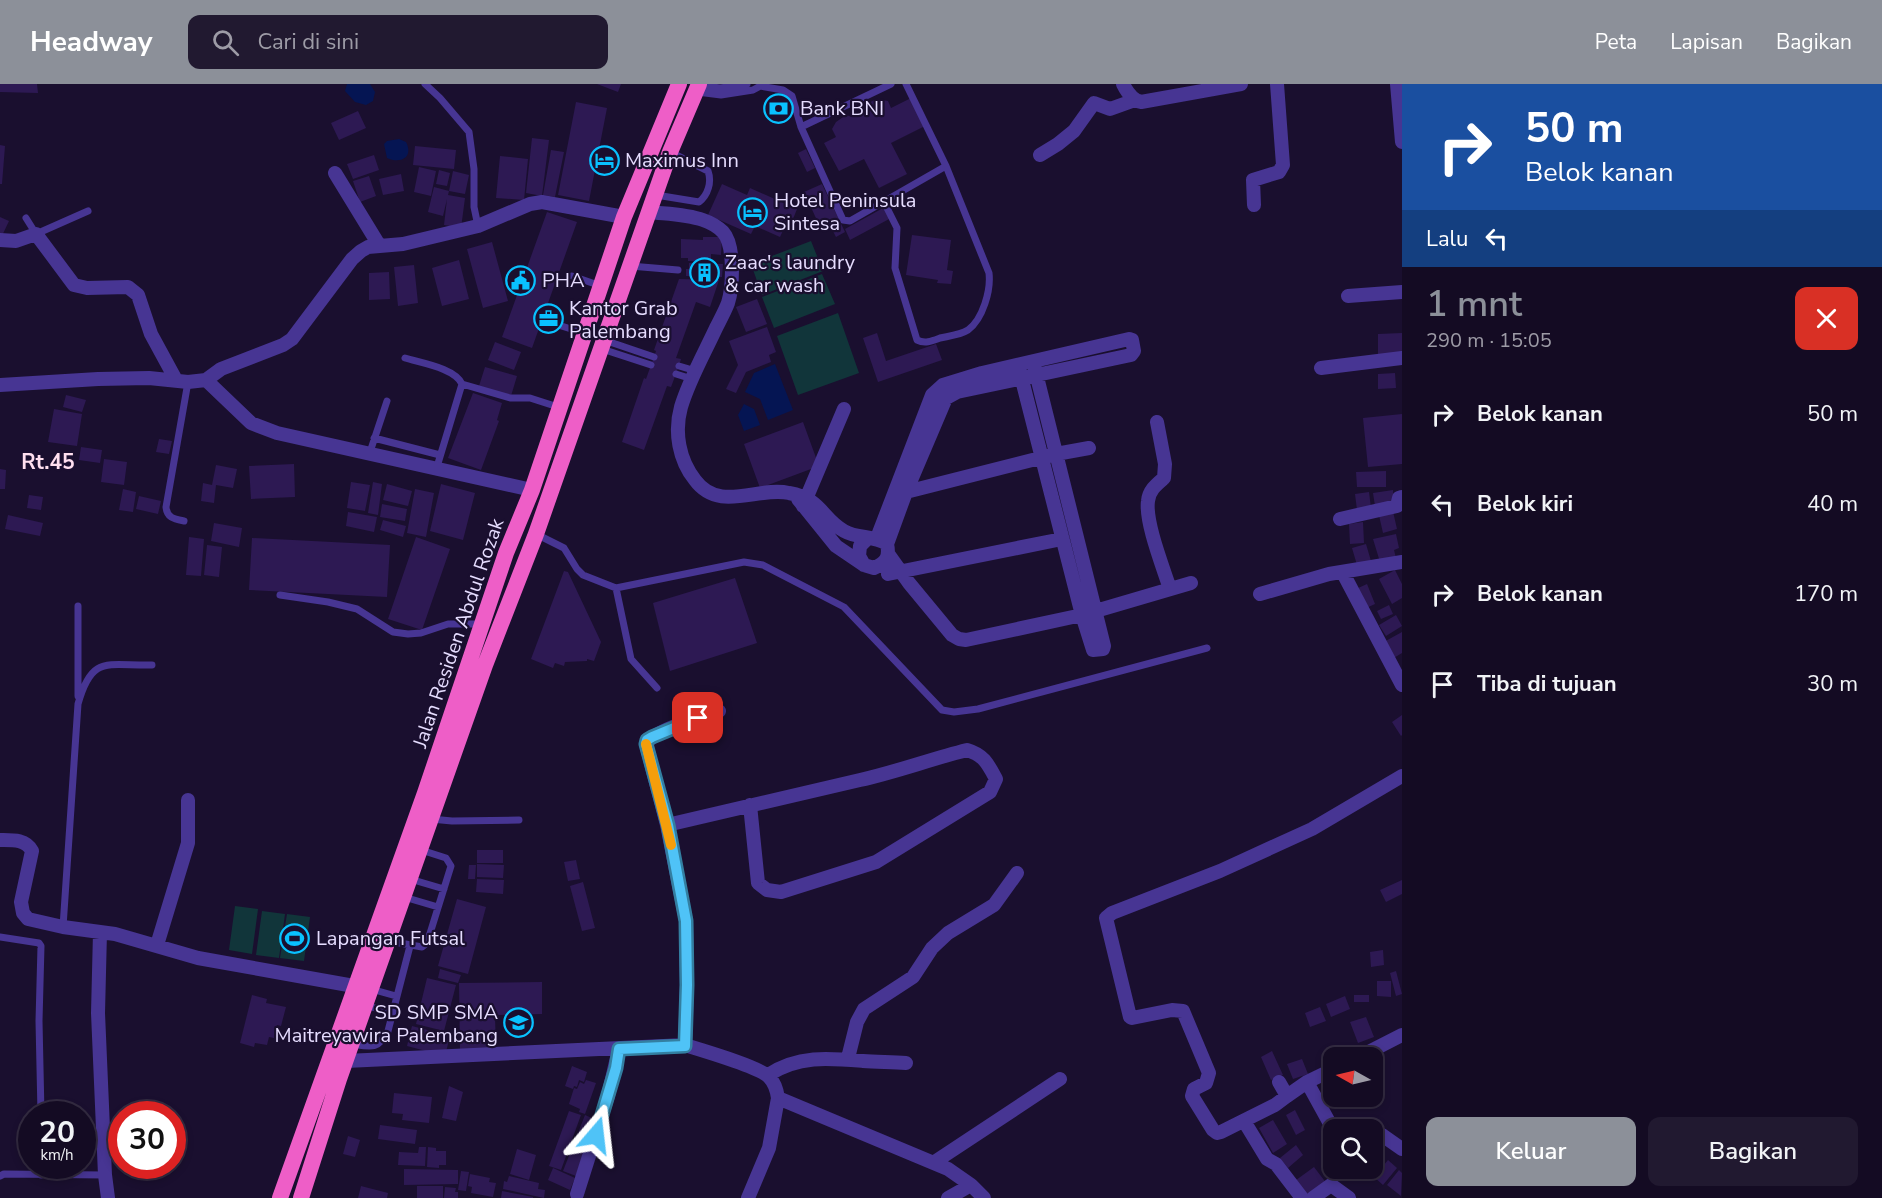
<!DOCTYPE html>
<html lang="id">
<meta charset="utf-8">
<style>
:root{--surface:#140b23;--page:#211930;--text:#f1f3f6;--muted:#9d9ba6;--line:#332b41;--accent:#8c9099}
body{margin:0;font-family:"Nunito Sans",sans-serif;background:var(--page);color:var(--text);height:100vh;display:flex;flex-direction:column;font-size:22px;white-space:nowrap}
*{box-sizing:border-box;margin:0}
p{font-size:20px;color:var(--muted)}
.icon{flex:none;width:33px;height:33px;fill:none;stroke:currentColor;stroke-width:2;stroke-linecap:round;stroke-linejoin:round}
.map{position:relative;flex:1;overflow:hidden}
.sheet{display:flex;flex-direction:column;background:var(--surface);width:480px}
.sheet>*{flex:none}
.guide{background:#1a4fa0;color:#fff;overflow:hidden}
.needle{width:39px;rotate:278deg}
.buttons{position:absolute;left:1323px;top:963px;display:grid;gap:12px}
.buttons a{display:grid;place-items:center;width:60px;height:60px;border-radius:12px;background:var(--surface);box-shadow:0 3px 9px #0003,0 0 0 2px var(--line);font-size:30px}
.speed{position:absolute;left:18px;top:1017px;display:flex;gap:12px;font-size:30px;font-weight:700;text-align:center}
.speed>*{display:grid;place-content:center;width:78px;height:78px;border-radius:50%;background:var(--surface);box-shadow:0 3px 9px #0003,0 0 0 2px var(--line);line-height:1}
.speed small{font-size:15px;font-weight:400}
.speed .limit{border:9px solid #d22;background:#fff;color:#111}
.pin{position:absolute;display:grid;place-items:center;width:51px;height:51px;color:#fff;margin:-26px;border-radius:12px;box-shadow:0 3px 9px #0006}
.me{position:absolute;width:66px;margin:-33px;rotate:17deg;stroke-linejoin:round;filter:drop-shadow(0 0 4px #0008)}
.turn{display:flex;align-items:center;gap:21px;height:126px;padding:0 24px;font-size:27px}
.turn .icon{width:78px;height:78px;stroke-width:2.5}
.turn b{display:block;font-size:42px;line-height:51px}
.then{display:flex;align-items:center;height:57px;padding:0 24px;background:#0003;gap:12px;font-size:22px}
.round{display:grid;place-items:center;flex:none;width:63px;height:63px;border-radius:12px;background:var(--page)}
.head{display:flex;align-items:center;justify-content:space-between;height:102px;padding:0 24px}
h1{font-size:36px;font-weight:600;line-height:45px;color:var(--accent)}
.cta{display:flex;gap:12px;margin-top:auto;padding:12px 24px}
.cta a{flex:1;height:69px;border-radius:12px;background:var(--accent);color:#fff;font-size:24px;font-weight:600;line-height:69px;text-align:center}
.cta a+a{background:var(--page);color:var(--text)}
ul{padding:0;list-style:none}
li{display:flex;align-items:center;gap:18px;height:90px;padding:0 24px}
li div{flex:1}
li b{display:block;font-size:22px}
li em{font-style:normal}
header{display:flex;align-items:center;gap:36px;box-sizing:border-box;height:84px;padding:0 30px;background:var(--accent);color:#fff}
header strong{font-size:28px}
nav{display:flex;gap:33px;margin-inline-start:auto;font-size:21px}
.search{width:420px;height:54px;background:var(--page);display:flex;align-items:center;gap:15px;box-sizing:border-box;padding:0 21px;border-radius:12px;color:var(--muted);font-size:22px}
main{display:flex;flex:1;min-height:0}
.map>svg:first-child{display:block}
.green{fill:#11353a}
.water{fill:#051553}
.building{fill:#2d1953}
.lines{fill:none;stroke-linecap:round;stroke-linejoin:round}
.service{stroke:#473593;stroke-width:7}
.minor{stroke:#473593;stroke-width:14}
.trunk{stroke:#ee5ec7;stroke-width:16}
.route-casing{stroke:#337fa1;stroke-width:15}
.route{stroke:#4fc3f7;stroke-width:10}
.slow{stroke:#f59e0b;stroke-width:10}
.labels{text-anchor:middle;stroke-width:4.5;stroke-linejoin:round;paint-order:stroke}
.poi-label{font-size:20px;fill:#e6ddff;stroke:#1a0f2f;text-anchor:start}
.street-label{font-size:20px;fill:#e6ddff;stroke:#1a0f2f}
.neighbourhood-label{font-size:21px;font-weight:bold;fill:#ffdfef;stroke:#1a0f2f}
</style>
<header>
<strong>Headway</strong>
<div class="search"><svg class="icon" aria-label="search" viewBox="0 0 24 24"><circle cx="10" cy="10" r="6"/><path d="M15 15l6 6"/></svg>Cari di sini</div>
<nav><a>Peta</a><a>Lapisan</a><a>Bagikan</a></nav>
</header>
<main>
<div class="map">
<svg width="1402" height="1114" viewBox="0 0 1402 1114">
<rect width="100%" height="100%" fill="#1a0f2f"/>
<path class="green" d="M811,157l12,30 -61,24 -11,-31z
M822,190l13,30 -61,24 -12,-31z
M838,229l21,60 -61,22 -21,-59z
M235,822l23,3 -6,45 -23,-4z
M262,827l23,3 -6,44 -23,-3z
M287,830l23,3 -6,44 -24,-3z"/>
<path class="water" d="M347,0h23l5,8 -2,9 -7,4 -11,-3 -10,-11z
M399,55l7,3c8,16 -6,22 -19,16l-3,-14 3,-3z
M775,280l18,46 -25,10 -8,-21 -15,-7 9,-19z
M744,320l10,5 6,16 -16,6 -6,-16z"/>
<path class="building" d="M0,0h37l1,9 -38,-1z
M597,0h24l-3,8z
M911,14l14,28 -34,17 16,31 -28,14 -15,-29 -25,12 -15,-28 12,-6 -4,-8 4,-7 10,-7 6,2 14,-8 2,-6 9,-4 11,2 3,7z
M576,18l31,6 -18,93 -31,-6z
M358,27l8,17 -27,12 -8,-17z
M532,54l17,2 -7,56 -16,-3z
M0,61l5,1 -3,38h-2z
M415,62l41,4 -2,19 -41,-4z
M806,65l9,19 -8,4 -9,-19z
M551,66l13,2 -9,45 -12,-2z
M374,71l5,15 -26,9 -6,-15z
M500,72l28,3 -4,41 -28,-2z
M419,83l17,4 -5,25 -17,-4z
M439,86l11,3 -3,13 -11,-2z
M453,87l16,4 -4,19 -16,-3z
M401,90l3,17 -21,4 -4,-16z
M369,92l7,20 -16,6 -7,-21z
M722,100l25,11 3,-7 47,21 -6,15 -4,-2 -7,15 -25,-11 -4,8 -43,-19z
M822,100l23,48 -9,5 -7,-14 -9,4 -16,-35z
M434,103l15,4 -1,4 17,3 -4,30 -17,-3 3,-26 -4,17 -15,-4z
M885,123l6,11 -41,22 -5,-11z
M547,128l30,10 -45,126 -30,-11z
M0,133l9,4 -9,19z
M912,151l39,5 -4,30 6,1 -2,13 -14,-1 1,-3 -32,-5z
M703,153h19l-1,18 -10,-1v7h-23v-3h-7v-19l22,1z
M492,158l16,59 -25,7 -16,-59z
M459,176l10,39 -27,7 -10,-38z
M689,179l34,1 -1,13 -36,-1v-7h3z
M414,181l4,38 -20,3 -4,-39z
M389,188l1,27 -21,1v-27z
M679,195l40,1 -9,27 -14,-5 -20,56 5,1 -2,7 -8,21 -4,-1 -23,64 -22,-8 22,-64 2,1 10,-28 -2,-1z
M757,215l10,25 -21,8 -10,-25z
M767,243l9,25 -7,3 2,7 -25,10 -10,21 -10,-4 12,-24 -9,-24z
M877,249l9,28 50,-17 6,16 -64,22 -15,-44z
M1402,249v21l-24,1v-21z
M495,258l26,10 -7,18 -26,-10z
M485,283l32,9 -6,20 -32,-10z
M1395,289l1,15 -18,1v-15z
M473,309l29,10 -5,17 2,1 -18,49 -33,-12z
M66,311l20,5 -4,12 -19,-5z
M54,325l28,5 -5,32 -29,-4z
M1402,330v50l-34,3 -5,-49z
M803,338l16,44 -59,22 -16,-44z
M159,355l13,2 -3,13 -13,-2z
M81,363l21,3 -2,13 -21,-3z
M104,375l23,3 -3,23 -23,-3z
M294,380l1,33 -44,2 -2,-33z
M216,381l21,4 -4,19 -17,-3 -2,18 -13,-2 2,-18 9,2z
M0,385l6,1 -1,19h-5z
M1386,387v16h-29l-1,-15z
M351,398l19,3 -5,26 -18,-3z
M373,398l9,2 -4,31 -10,-2z
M387,400l25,7 -4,15 -25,-6z
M441,400l34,9 -12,47 -33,-9z
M123,405l13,3 -3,20 -14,-2z
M415,405l19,4 -8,44 -19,-4z
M1393,406l1,14 -19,2 -2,-13z
M1369,408l2,16 -14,2 -2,-16z
M29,411l14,2 -2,13 -14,-2z
M139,412l22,5 -3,13 -22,-5z
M382,420l25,5 -2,12 -25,-4z
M1392,423l5,22 -14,4 -5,-22z
M348,428l29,5 -3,15 -28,-6z
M8,431l35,8 -3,13 -35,-7z
M383,436l23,6 -3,11 -23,-7z
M1363,438l1,21 -14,1 -1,-20z
M214,439l28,5 -3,19 -28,-6z
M1396,450l3,14 -5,2 2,8 -16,4 -7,-23z
M189,453l15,2 -3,37 -15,-1z
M416,453l34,12 -28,81 -34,-11z
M252,454l138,7 -3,52 -138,-7z
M1366,460l5,17 -14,4 -5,-17z
M207,461l15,2 -3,30 -15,-2z
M1395,486l7,14v14l-10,6 -13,-25z
M564,487l4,1 33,70 -7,19 -7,-2v2l-22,1 -1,4 -9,-3 -2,5 -22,-9z
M735,494l22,65 -87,28 -17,-68z
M1367,500l8,20 -11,5 -8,-20z
M1389,521l4,9 -12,5 -4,-8z
M1396,531l6,11 -16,10 -7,-11z
M1402,548v21l-10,6 -10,-16z
M1402,631v20l-1,1 -9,-14z
M477,766h26v13h-26z
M576,776l4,19 -12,2 -4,-19z
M477,780l27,1 -1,13 -26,-1z
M469,781h7l-1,14h-7z
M477,795l27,1 -1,14 -27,-2z
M1402,796v14l-16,8 -6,-12z
M583,798l12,46 -13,3 -12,-45z
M457,815l29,8 -18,67 -30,-8z
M1383,866l1,15 -13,2 -1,-15z
M440,885l21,6 -3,8 -20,-5z
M1396,887l6,23 -6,2 -6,-23z
M427,894l29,7 -12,46 -28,-7z
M1377,897h14v16l-14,-1z
M542,898v32l-47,1 1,37h-36l-1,-69z
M252,911l15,4 -1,4 20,4 -5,19 -4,-1 -3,13 -5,-1 -2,8 -12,-2 -1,4 -14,-4z
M1354,911h15v7h-15z
M1345,912l5,13 -19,8 -5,-13z
M1320,923l6,14 -16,6 -5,-14z
M1366,933l8,20 -16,6 -8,-21z
M412,942l38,10 -5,20 -38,-10z
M1272,967l11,24 -12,5 -10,-23z
M1302,975l6,15 -15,5 -6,-15z
M572,982l15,6 -3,10 -5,-2 -2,7 -3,-1 -1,3 -8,-3z
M586,996l10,3 -11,31 -6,-2 1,-3 -11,-5 5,-16 3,1 3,-7 4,2z
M449,1002l14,6 -7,29 -14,-3z
M394,1009l38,4 -3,26 -27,-3 1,-6 -11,-1z
M1295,1026l10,20 -9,5 -10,-20z
M569,1027l12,4 -20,55 -12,-4z
M585,1031l9,4 -18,57 -13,-5z
M1273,1036l14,24 -14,9 -14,-25z
M380,1041l37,5 -2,14 -37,-5z
M1334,1047v23l-12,-14z
M348,1052l12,4 -5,17 -12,-3z
M1296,1061l7,10 -15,13 -8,-10z
M419,1063h7l-1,19 -27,-1 1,-13 19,1z
M428,1063l8,1v3h10v14h-7v3l-12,-1z
M517,1065l19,6 -7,25 -19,-6z
M1388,1076l9,8 -14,17 -9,-8z
M1314,1083l13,17 -19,14 -16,-15z
M553,1084l22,10 -5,12 -22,-10z
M404,1085l54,1v14l-54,1z
M1399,1086l3,3 -1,23 -14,-11z
M461,1087l8,1 -3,19 -8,-1z
M470,1090l20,4 -1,4 7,1 -3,14 -22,-4 1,-6 -4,-1z
M509,1092l30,7 -1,6 7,1 -1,8 -41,-9 1,-8 3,1z
M361,1102l27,7 -1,5h-29z
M417,1102h26v12h-26z
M445,1103l11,1 -1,4h3v6h-14z
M502,1107l31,6v1h-32z"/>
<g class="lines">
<path class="service" d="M425,0l15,14 29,34 5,37v38l4,19
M699,1l21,3 27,-4
M760,2l23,4 9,6 9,31 42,93 7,1 96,-55
M697,8l24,3 32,-5 11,-6
M801,43l90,-43
M656,111l43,7c9,-7 13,-20 9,-31l-38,-19
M884,118l13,26 -2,40 22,72c8,4 15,1 23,-2 9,-2 20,-3 28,-8 15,-11 23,-40 21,-57l-43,-107 -40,-82
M26,134l10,16 52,-23
M630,182l48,4
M572,192l29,10
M555,240l29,9
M604,256l50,17
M602,265l49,16
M405,274c16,5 50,10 57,26l-26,86
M679,282l17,5
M676,290l16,5
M462,300l48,14h20l28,9
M374,354l66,17
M369,371l18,-54
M184,437c-10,-2 -17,-3 -18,-14l22,-125
M536,450l28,14 13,21 6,6 33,13 128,-26 19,3 81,42 98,103 12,2 24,-3 229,-61
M616,504l15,71 26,29
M280,511l48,7 29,7 36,23 15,2 13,-1 27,-9h34
M78,522v90
M431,735l21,2 67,-1
M410,795l34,10
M404,813l34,10
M63,843l15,-223c14,-50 29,-38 74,-39
M0,853l39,6 2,3 -2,75 2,93
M389,857l33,6 5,-4 24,-77 -5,-8 -25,-8
M371,905l25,7
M365,921l27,8
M352,960c19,3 26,6 36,-13l22,-85
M41,1082v9
M0,1092l4,-2 101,1"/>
<path class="minor" d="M1123,0c4,8 9,16 18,18l100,-18
M1397,0l5,58
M1040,71l18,-11 16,-13 20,-28 16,6 25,-9
M335,89l44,72
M1254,121l-1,-25 26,-8 4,-7 -6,-81
M649,128c18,2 37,2 54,8 6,2 15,7 20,12 12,13 10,55 5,71 -3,8 -8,17 -12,25 -12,26 -27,52 -35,79 -7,25 -2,53 14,73 24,33 63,6 94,13 33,6 32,25 55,38 14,8 30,4 43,13 3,13 -1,19 -13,24l-10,-3 -5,-9 1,-10 7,-7
M0,156l16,1 20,-7 38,51 13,3 41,-1 10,8 13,39 25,46
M1348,212l54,-4
M1321,284l81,-10
M1020,288l62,243 11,35 10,-1 1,-3 -69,-277
M206,296l45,43 26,10 255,57
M0,301l98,-6 51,-1 39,4 18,-2 15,-11 62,-24 9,-6 60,-80 9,-8 7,-4 35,-3 75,-18 52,-22 12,-2 82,15
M1157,338l8,42 -1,14c-7,6 -15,12 -16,23 -3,21 15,66 22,88
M906,408l150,-38 33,-6
M798,415l38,47 28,19
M803,422l41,-97
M1340,435l57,-13 2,-8 3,-1
M877,454l55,-143 11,-10 39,-12 147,-34 3,1 2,11 -3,4 -174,37 -11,6 -40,94 -19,52
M889,471l20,28 43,52 7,4 7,1 116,-25 109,-32
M1343,489l59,112
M888,490l174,-35
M1260,510l69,-20 73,-12
M667,741c65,-15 129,-30 193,-45 36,-8 71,-21 107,-30 17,5 21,14 29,29l-6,13 -114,70 -95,30 -14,-2 -9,-7 -8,-78
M0,756c12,0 26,-1 32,11l-11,51 2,11 5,6 35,8 52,7 83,24 156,28
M100,848l-2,81 7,162 3,23
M157,861l31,-102v-43
M685,961l2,-60 -1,-64 -19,-96 -21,-81c6,-13 58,-28 73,-33
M848,974l9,-36 7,-13 49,-32 19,-29 16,-15 46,-28 23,-32
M1357,974l45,-23
M346,977l339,-16c16,5 75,22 84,32 6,6 8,14 9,21l170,71 23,16 13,13
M768,991c30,-20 61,-17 95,-14 14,1 28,1 43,2
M1279,998l8,14 20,-14 27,-13
M1307,998l22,40 5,3 21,5
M1287,1012l-12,9 -54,27 -4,1 -4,-3 -21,-34 2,-7 12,-6 3,-10 -26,-62 -11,-1 -40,8 -2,-1 -24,-99 6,-5 108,-42 92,-42 90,-53
M1244,1037l23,38 9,5 26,34
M1372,1048l10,3 20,14
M933,1079l127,-84
M577,1110l31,-98 11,-47
M748,1114l21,-50 9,-50
M948,1114l23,-13
M1313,1114l18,-13 18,13"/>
<path class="trunk" d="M280,1114l145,-405 81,-240 26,-63 92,-273 55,-133
M301,1114l38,-119 146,-414 51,-131 134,-382 29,-68"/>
</g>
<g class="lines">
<defs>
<path id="route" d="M596,1051l20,-67 3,-19 66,-3 2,-61 -1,-64 -18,-96 -22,-81 1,-4 5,-3 46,-19"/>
</defs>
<use href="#route" class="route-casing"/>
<use href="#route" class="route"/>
<path class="slow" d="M646,660l25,101"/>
</g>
<defs>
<symbol id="bank-ring" viewBox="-11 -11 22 22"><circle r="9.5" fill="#1a0f2f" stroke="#09c1ff" stroke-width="1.5"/><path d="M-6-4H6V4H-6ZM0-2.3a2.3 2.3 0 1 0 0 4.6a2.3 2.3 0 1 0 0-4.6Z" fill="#09c1ff"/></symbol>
<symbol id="hotel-ring" viewBox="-11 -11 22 22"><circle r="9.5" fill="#1a0f2f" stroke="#09c1ff" stroke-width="1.5"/><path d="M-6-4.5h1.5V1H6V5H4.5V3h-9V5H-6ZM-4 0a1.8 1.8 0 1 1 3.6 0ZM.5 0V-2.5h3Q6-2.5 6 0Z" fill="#09c1ff"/></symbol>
<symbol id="building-ring" viewBox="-11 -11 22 22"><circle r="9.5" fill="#1a0f2f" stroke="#09c1ff" stroke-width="1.5"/><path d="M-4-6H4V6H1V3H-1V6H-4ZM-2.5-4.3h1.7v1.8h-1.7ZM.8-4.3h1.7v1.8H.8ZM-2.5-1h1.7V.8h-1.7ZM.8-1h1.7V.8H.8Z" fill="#09c1ff"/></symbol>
<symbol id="civic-ring" viewBox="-11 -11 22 22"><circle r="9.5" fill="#1a0f2f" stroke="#09c1ff" stroke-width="1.5"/><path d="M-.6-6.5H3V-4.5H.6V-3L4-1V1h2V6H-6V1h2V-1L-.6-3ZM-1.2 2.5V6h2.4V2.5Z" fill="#09c1ff"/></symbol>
<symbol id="office-ring" viewBox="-11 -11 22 22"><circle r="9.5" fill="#1a0f2f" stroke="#09c1ff" stroke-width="1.5"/><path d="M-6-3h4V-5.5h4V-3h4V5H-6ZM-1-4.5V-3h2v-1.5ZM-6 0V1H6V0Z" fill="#09c1ff"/></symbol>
<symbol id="stadium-ring" viewBox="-11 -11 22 22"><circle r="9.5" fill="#1a0f2f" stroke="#09c1ff" stroke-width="1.5"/><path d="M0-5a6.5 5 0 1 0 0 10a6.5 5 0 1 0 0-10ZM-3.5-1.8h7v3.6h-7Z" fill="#09c1ff"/></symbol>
<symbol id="school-ring" viewBox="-11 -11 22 22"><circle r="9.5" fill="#1a0f2f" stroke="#09c1ff" stroke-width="1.5"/><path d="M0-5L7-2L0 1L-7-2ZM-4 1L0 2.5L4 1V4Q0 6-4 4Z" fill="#09c1ff"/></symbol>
</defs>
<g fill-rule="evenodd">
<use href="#bank-ring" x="762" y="8" width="33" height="33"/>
<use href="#hotel-ring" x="588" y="60" width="33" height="33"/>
<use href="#hotel-ring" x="736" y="112" width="33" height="33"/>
<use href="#building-ring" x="688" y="172" width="33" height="33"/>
<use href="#civic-ring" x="504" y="180" width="33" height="33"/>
<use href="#office-ring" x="532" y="218" width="33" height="33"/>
<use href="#stadium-ring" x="278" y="838" width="33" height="33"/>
<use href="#school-ring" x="502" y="922" width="33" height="33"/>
</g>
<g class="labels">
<g class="poi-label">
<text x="800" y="31">Bank BNI</text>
<text x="625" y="83">Maximus Inn</text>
<text x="774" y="123">Hotel Peninsula<tspan x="774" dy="23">Sintesa</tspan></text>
<text x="725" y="185">Zaac's laundry<tspan x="725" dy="23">&amp; car wash</tspan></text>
<text x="542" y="203">PHA</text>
<text x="569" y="231">Kantor Grab<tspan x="569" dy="23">Palembang</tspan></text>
<text x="316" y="861">Lapangan Futsal</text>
<text x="498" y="935" text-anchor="end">SD SMP SMA<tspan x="498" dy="23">Maitreyawira Palembang</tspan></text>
</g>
<g class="street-label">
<text transform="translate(458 549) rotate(-71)" y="7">Jalan Residen Abdul Rozak</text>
</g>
<g class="neighbourhood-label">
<text x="48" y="385">Rt.45</text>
</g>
</g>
</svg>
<div class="buttons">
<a><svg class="needle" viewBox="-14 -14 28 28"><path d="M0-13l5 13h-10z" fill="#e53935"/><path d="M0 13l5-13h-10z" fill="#9d9ba6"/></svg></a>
<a><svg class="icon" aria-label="search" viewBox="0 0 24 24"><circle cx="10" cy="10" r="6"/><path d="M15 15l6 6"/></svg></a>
</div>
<div class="speed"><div>20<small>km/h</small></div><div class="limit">30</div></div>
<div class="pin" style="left:698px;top:634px;background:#d93025"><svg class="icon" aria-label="arrive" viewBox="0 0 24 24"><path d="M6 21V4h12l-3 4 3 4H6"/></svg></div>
<svg class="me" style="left:596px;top:1051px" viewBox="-20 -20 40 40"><path d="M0-17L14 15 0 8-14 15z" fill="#4fc3f7" stroke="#fff" stroke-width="4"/></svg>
</div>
<section class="sheet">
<div class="guide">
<div class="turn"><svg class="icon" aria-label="right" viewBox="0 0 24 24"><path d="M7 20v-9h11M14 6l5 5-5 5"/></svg><div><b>50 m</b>Belok kanan</div></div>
<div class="then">Lalu<svg class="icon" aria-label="left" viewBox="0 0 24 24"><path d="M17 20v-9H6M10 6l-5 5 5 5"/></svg></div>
</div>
<div class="head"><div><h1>1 mnt</h1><p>290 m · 15:05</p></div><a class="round" style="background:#d93025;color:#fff"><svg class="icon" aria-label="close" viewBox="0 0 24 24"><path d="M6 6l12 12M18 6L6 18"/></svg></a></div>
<ul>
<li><svg class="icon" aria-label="right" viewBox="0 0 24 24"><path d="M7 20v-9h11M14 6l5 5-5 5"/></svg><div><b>Belok kanan</b></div><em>50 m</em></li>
<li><svg class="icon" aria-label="left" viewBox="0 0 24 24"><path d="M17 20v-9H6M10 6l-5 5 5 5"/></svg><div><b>Belok kiri</b></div><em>40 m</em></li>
<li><svg class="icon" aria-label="right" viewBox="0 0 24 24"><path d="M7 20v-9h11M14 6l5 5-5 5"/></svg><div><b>Belok kanan</b></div><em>170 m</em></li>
<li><svg class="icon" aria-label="arrive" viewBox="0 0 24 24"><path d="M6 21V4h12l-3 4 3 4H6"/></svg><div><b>Tiba di tujuan</b></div><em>30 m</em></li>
</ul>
<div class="cta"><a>Keluar</a><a>Bagikan</a></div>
</section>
</main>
